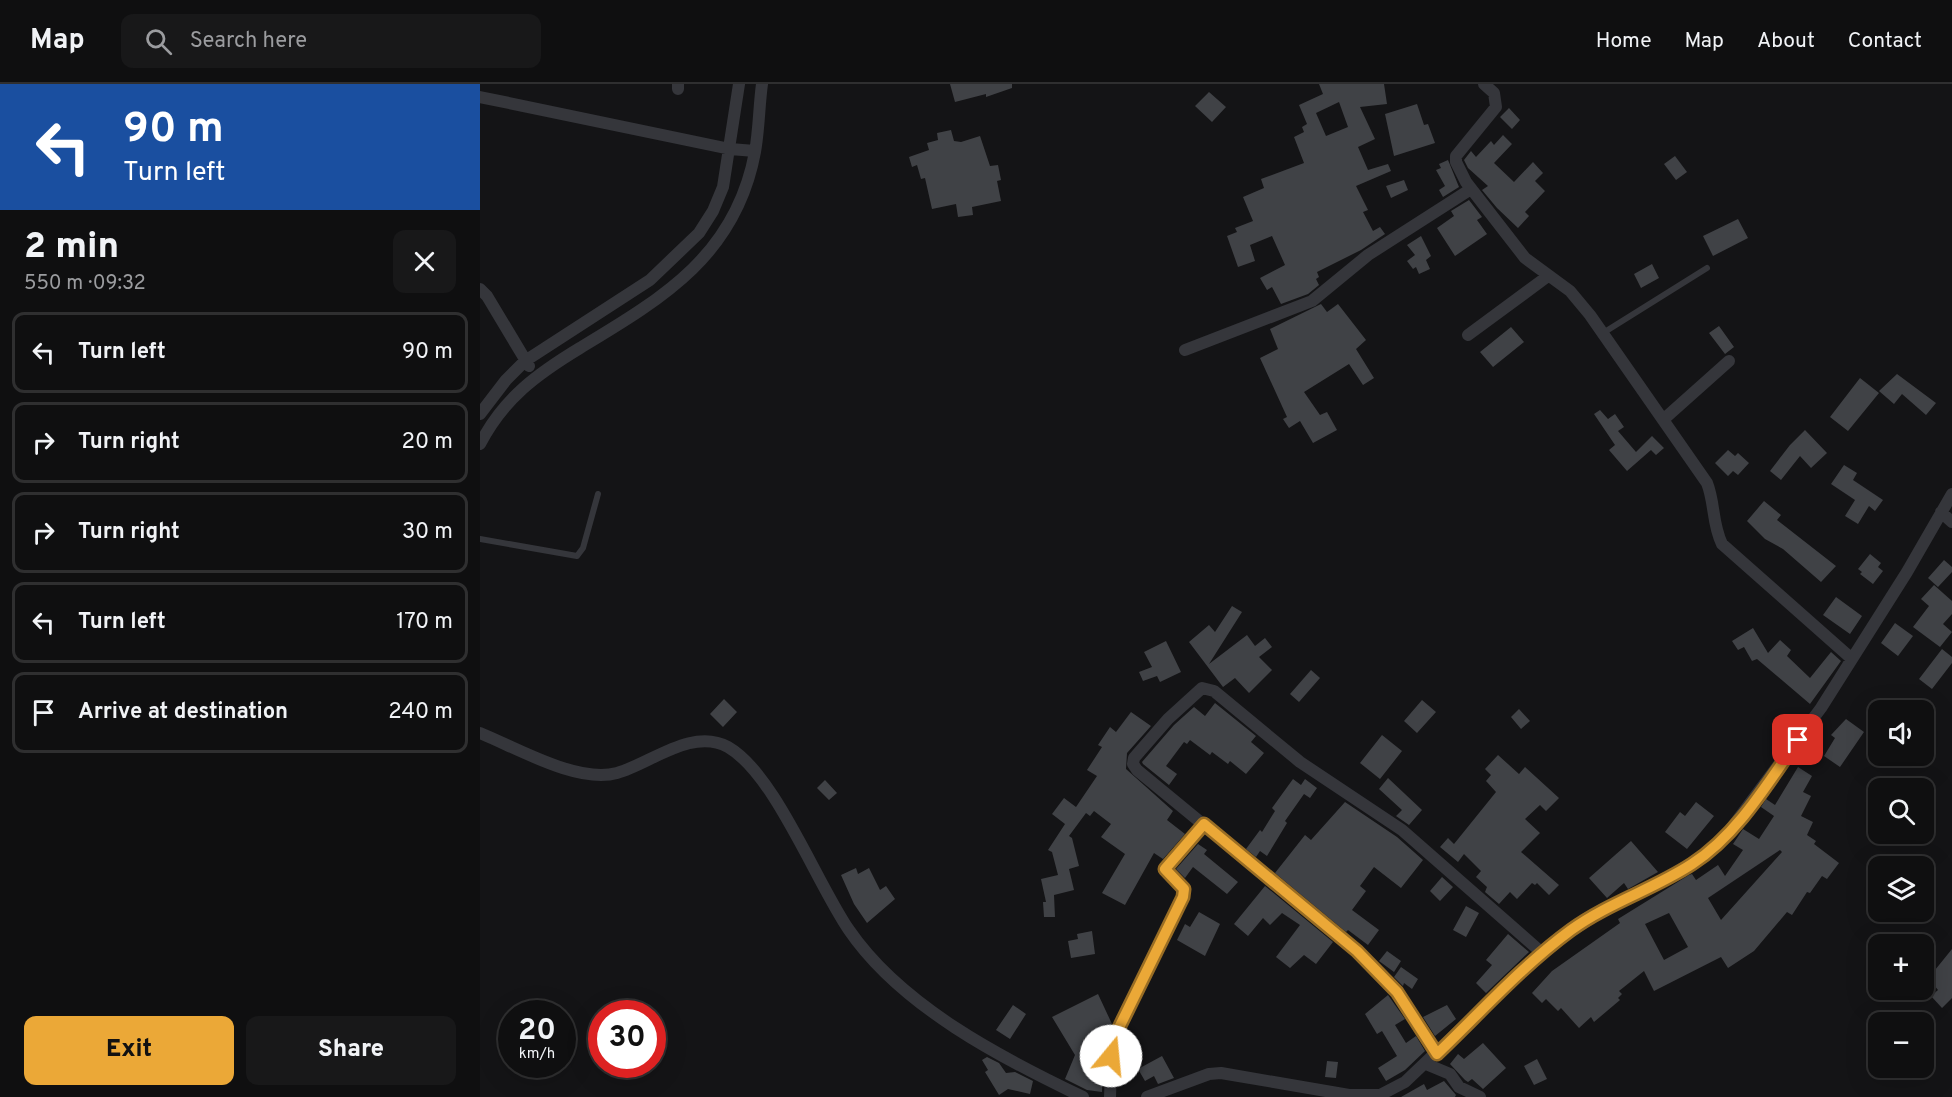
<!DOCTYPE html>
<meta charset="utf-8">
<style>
:root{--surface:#0f0f10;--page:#181819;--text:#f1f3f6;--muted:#9b9c9f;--line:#2f2f30;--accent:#eba837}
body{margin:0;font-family:Overpass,sans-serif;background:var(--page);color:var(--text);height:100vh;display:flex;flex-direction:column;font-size:22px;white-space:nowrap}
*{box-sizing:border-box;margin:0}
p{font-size:20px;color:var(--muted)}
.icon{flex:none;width:33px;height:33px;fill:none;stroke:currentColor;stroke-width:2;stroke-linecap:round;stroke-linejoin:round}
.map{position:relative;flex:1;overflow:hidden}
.sheet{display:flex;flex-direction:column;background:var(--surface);width:480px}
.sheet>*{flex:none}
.top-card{background:#1a4fa0;color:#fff;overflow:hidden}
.fabs{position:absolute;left:1388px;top:616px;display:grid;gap:12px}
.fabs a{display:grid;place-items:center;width:66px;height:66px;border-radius:12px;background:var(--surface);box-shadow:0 6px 24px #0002,0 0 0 2px var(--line);font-size:30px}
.speed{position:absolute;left:18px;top:916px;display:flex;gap:12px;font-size:30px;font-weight:700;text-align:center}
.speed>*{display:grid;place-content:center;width:78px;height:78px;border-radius:50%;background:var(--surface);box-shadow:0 6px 24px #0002,0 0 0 2px var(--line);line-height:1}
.speed small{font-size:15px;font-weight:400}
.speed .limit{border:9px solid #d22;background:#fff;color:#111}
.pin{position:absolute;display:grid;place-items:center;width:51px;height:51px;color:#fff;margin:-26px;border-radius:12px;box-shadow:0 3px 9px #0006}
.me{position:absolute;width:66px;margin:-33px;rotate:17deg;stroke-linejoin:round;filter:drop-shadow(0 0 4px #0008)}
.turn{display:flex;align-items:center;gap:21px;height:126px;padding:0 24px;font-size:27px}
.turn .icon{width:78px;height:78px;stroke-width:2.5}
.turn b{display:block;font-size:42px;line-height:51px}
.round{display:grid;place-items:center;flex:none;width:63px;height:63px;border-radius:12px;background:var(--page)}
.summary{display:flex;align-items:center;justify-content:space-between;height:102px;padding:0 24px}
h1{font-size:36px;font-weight:800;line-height:45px}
.button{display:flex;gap:12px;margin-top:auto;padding:12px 24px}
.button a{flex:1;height:69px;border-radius:12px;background:var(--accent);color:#111;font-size:24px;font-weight:800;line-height:69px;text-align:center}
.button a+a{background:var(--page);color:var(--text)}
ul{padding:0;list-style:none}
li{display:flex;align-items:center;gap:18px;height:81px;margin:0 12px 9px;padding:0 12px;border:3px solid var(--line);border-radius:12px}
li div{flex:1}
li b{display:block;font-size:22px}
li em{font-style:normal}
header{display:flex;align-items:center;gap:36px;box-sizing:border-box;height:84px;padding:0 30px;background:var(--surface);border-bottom:2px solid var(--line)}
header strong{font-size:28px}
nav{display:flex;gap:33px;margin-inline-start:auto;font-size:21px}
.search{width:420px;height:54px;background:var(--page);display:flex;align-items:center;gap:15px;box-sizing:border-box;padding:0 21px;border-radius:12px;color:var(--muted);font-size:22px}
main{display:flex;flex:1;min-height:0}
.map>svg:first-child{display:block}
.building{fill:#404246;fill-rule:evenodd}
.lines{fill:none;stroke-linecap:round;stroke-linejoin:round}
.lane{stroke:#35363b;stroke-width:6}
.street{stroke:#35363b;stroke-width:12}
.route-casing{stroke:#996d24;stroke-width:15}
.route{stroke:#eba837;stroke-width:10}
</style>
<header>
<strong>Map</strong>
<div class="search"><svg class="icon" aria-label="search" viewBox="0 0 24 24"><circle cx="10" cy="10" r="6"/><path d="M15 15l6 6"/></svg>Search here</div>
<nav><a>Home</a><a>Map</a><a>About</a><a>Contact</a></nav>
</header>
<main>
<section class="sheet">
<div class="top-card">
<div class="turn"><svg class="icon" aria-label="left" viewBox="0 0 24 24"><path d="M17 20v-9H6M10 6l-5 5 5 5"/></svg><div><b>90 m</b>Turn left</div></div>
</div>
<div class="summary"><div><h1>2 min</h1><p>550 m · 09:32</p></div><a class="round"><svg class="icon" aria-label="close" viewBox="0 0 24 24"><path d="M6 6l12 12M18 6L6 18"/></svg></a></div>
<ul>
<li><svg class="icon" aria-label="left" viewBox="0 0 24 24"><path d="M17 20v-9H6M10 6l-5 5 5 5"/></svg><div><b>Turn left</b></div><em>90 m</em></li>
<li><svg class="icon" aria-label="right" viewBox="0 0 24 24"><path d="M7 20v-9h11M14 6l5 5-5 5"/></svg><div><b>Turn right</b></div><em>20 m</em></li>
<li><svg class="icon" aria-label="right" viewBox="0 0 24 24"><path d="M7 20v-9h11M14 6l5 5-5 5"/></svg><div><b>Turn right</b></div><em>30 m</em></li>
<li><svg class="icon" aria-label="left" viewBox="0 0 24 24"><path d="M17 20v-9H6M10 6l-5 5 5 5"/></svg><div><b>Turn left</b></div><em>170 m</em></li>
<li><svg class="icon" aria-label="arrive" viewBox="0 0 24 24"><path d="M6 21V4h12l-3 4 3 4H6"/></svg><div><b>Arrive at destination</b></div><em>240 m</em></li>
</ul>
<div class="button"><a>Exit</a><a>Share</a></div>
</section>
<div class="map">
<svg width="1472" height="1013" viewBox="0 0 1472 1013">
<rect width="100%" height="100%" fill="#141416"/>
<path class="building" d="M470,0h62v4l-26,9v-3l-31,8z
M839,0h65l3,20 -27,3 15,32 -17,8 10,23 20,-6 3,7 -35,15 12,24 -5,2 10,19 7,-4 5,7 -24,16 -44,22 2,5 -3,2 3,6 -11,9 -27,10 -9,-17 -5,3 -7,-12 25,-13 -13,-29 -22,9 5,16 -17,6 -11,-31 10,-4 -2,-4 18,-7 -10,-24 21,-9 -3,-9 43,-16 -10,-26 10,-5 -2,-5 5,-3 -8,-19 24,-11zM859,18l9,25 -22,9 -10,-23z
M729,8l17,15 -14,15 -17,-16z
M937,20l7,21 4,-1 7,19 -41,13 -9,-42z
M1029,24l11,12 -8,9 -12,-12z
M471,46l3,11 7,1 19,-6 10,30 8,-1 3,15 -4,1 4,20 -29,6 1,8 -15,2 -2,-13 -24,5 -7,-31 -4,1 -4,-14 -5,2 -3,-10 20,-7 -2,-7 11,-3 -1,-7z
M1023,51l9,9 -18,19 20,19 19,-20 10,11 -8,8 10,10 -20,21 4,4 -11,12 -21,-20 -15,-18 6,-4 -20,-18 -4,-8 7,-9 5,6 15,-16 3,4z
M1195,72l12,16 -11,8 -12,-16z
M968,76l11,27 -16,10 -4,-7 6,-4 -9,-16 5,-2 -2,-4z
M924,96l4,10 -17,8 -5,-12z
M989,116l13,17 -5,3 10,14 -32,22 -18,-28 17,-12 -3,-5z
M1258,135l10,19 -35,18 -10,-20z
M941,152l10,20 -5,4 4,9 -11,5 -3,-7 -3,2 -6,-8 8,-6 -8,-10z
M1172,180l7,14 -18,10 -7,-14z
M841,220l6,8 11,-8 28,36 -10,9 18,29 -11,7 -14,-21 -45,28 16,23 7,-3 10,18 -24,13 -13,-22 -11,7 -6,-9 4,-2 -27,-59 18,-9 -8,-20z
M1239,242l15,21 -9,7 -16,-21z
M1031,243l13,15 -31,25 -13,-15z
M1417,290l39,29 -10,12 -24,-21 -8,10 -15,-13z
M1380,294l19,15 -31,38 -18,-14z
M1120,326l8,9 7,-5 9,13 -6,4 18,21 16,-16 12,12 -8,7 -5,-5 -24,21 -18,-21 6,-5 -21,-31z
M1325,346l22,23 -16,15 -11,-12 -19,24 -11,-9 20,-26z
M1248,366l7,6 3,-3 11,10 -11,12 -5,-4 -5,5 -13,-13z
M1364,381l13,8 -4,7 30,20 -8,11 -6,-5 -11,18 -13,-8 10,-16 -24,-16z
M1284,417l17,14 -4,5 59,46 -15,16 -38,-33 -18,-10 -18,-18z
M1390,470l11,9 -3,4 5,4 -10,13 -13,-10 2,-2 -4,-3z
M1464,476l8,7v5l-14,15 -10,-9z
M1454,501l18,16v13l-9,10 9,8 -12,15 -27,-20 16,-21 -8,-7z
M1356,513l26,19 -12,18 -27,-19z
M752,522l10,6 -33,52 38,-29 8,11 10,-8 7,9 -13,10 13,13 -23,23 -14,-15 -12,9 -34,-45 20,-17 6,7z
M1415,539l18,13 -15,20 -17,-13z
M1273,544l15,25 12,-13 11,10 -4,6 23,22 21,-26 10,9 -31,43 -53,-45 -5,2 -8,-14 -6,3 -6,-9z
M686,557l15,31 -21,10 -3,-6 -14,5 -4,-9 13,-5 -8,-15z
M1462,565l10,8v6l-20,26 -13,-10z
M831,586l9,8 -21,24 -9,-8z
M244,615l13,13 -14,15 -13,-13z
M942,616l14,12 -19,21 -13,-12z
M735,619l41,33 -5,6 13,11 -18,21 -16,-13 -2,3 -16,-12 -2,3 -20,-15 -3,4 -3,-2 -18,24 11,8 -8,11 -26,-21 -1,-2 32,-37 20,-18 11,9z
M1039,625l11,12 -9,8 -10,-12z
M651,628l20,14 -24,27 -1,16 47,42 -6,9 18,14 -22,25 -9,-6 -29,52 -23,-12 23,-39 -24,-17 10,-13 -17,-13 -4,5 -4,-3 -17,23 3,2 7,28 -10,3 5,21 -20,5 1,22h-11l-1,-15h3l-5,-23 17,-4 -6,-23 -4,-2 17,-26 -13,-10 12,-16 12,9 21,-31 -10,-6 15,-23 -4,-2 12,-18 6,5z
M1366,635l18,13 -24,35 -16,-11 11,-18 -4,-3z
M902,651l20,16 -22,28 -20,-16z
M1018,671l21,19 6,-7 34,31 -13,13 -6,-6 -15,14 15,14 -19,19 38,33 -10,10 -12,-12 -2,2 -3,-2 -15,16 -7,-7 -11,12 -14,-12 2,-5 -11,-10 5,-6 -17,-17 -6,8 -18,-15 8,-9 6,6 42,-52 -10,-11 5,-6 -6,-6z
M1318,683l14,9 -9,16 8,4 -10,20 12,6 -6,13 9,6 -2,3 25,19 -12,16 -5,-3 -12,17 -3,-1 -15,23 -5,-3 -33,39 -26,17 -7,-11 -67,34 -10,-20 -25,20 3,3 -4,4 2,2 -26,22 -3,-5 -12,11 -18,-20 -3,3 -12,-12 -4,4 -10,-10 20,-22 68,-48 -2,-4 71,-44 3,-1 4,6 22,-15 7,11 18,-26 -10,-6 10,-15 16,10 15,-23 -13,-9 5,-8 9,6zM1300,766l2,2 -61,68 -13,-22zM1189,829l19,34 -24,13 -19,-36z
M908,694l34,32 -13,15 -13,-9 6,-6 -23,-21z
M813,695l8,6 4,-6 12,9 -7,10 -6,-4 -19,27 2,2 -20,33 -7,-5 -4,6 -10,-8 14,-19 2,2 13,-21 -3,-3z
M345,696l12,13 -8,7 -12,-12z
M865,718l52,35 26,23 -22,28 -27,-21 -14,19 6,5 -14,19 27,20 -11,15 -20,-15 -2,2 -71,-59 30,-38 6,5z
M1216,718l18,14 -27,33 -22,-17 15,-20 5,4z
M1151,757l27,31 -30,17 -4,-6 -17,15 -18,-20z
M718,760l9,6 -3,4 34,28 -11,12 -34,-27 -8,11 -9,-9z
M376,784l2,6 11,-6 11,22 6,-4 9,13 -28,24 -13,-19 -13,-29z
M962,793l11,10 -13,14 -10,-10z
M785,802l68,56 -17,22 -12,-9 -14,13 -14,-11 24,-32 -18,-12 -12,12 -7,-7 -15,18 -14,-12z
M986,822l13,7 -13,24 -13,-7z
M719,828l21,12 -15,32 -28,-16 8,-16 5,3z
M612,847l3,23 -24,4 -3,-17 10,-2 -1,-5z
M1028,850l21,18 -43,41 -10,-10 16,-18 -6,-5z
M1472,865v49l-10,10 -11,-12 7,-6 -14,-17 7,-6 4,3z
M907,867l14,10 -7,11 -15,-11z
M921,883l17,12 -6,10 -8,-6 -1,3 -9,-9z
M618,910l14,30 -8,17 -2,51 -15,-2 -22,-11 10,-24 -23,-38z
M908,911l17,24 -10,6 11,18 10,-7 9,15 -20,19 -19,11 -8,-13 19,-12 -15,-25 -5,3 -12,-20z
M533,921l13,9 -16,25 -14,-9z
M967,921l9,14 -21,17 -12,-19z
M1003,959l23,25 -23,21 -11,-10 -4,3 -3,-2 -15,-16 8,-10 6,5z
M682,972l12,22 -16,6 -4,-8 -9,5 -7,-12z
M507,973l12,6 7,10 9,-1 18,9 -3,13 -22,-5 -9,6 -14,-23 3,-2 -6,-10z
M1057,975l10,20 -13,6 -10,-19z
M847,977l11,1 -2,16 -11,-1z
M964,997l12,14 -1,2h-54l23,-13 3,6z"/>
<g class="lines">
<path class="lane" d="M1123,249l104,-65
M0,455l97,17 6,-8 15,-54"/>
<path class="street" d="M1004,0l10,9 2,14 -40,49v6l10,20 59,76 45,33 20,24 117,168c8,20 5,41 15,61l130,115
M198,5v-5
M0,13l250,52 25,2
M0,205l7,7 42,70
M988,251l80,-59
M705,266l127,-49 56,-46 103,-66
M0,330l26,-34 19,-19 125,-81 49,-47 14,-22 10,-24 16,-103
M1184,335l65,-58
M0,360c24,-46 57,-70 100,-96 83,-50 156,-93 175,-196 4,-22 4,-46 7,-68
M1461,428l11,10
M0,649c37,15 98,51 137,40 33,-9 75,-46 111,-26 47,27 88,135 121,183 52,76 152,128 234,167
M957,970l-40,-62 -40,-41 -220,-181 -4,-6 1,-6 34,-39 34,-31 12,3 86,71 102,68 139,122
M946,980l24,10 9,13 21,10
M630,1013l2,-55 71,-145 1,-8 -19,-20 39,-45
M667,1013l62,-23 12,-1 128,22h31l25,-13 136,-130 46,-32 104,-55 33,-27 97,-130 86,-136 45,-78"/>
</g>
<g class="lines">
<defs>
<path id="route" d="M631,972l1,-14 71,-145 1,-8 -19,-20 39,-45 153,127 40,41 40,62c44,-42 85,-88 134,-124 37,-27 83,-41 121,-66 45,-29 76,-81 106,-124"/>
</defs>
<use href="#route" class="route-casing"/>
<use href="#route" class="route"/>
</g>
</svg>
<div class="fabs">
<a><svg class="icon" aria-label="sound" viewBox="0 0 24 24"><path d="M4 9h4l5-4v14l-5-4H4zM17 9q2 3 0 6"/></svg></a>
<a><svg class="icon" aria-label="search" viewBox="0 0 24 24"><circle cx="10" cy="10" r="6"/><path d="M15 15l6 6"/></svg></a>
<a><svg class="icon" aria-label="layers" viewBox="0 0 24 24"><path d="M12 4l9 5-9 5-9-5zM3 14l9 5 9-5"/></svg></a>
<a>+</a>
<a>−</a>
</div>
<div class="speed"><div>20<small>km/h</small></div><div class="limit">30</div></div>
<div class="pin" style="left:1318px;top:656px;background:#d93025"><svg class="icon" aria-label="arrive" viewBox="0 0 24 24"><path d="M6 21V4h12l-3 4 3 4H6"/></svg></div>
<svg class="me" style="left:631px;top:972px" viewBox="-20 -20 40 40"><circle r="19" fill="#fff"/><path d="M0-13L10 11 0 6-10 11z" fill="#eba837"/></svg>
</div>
</main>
